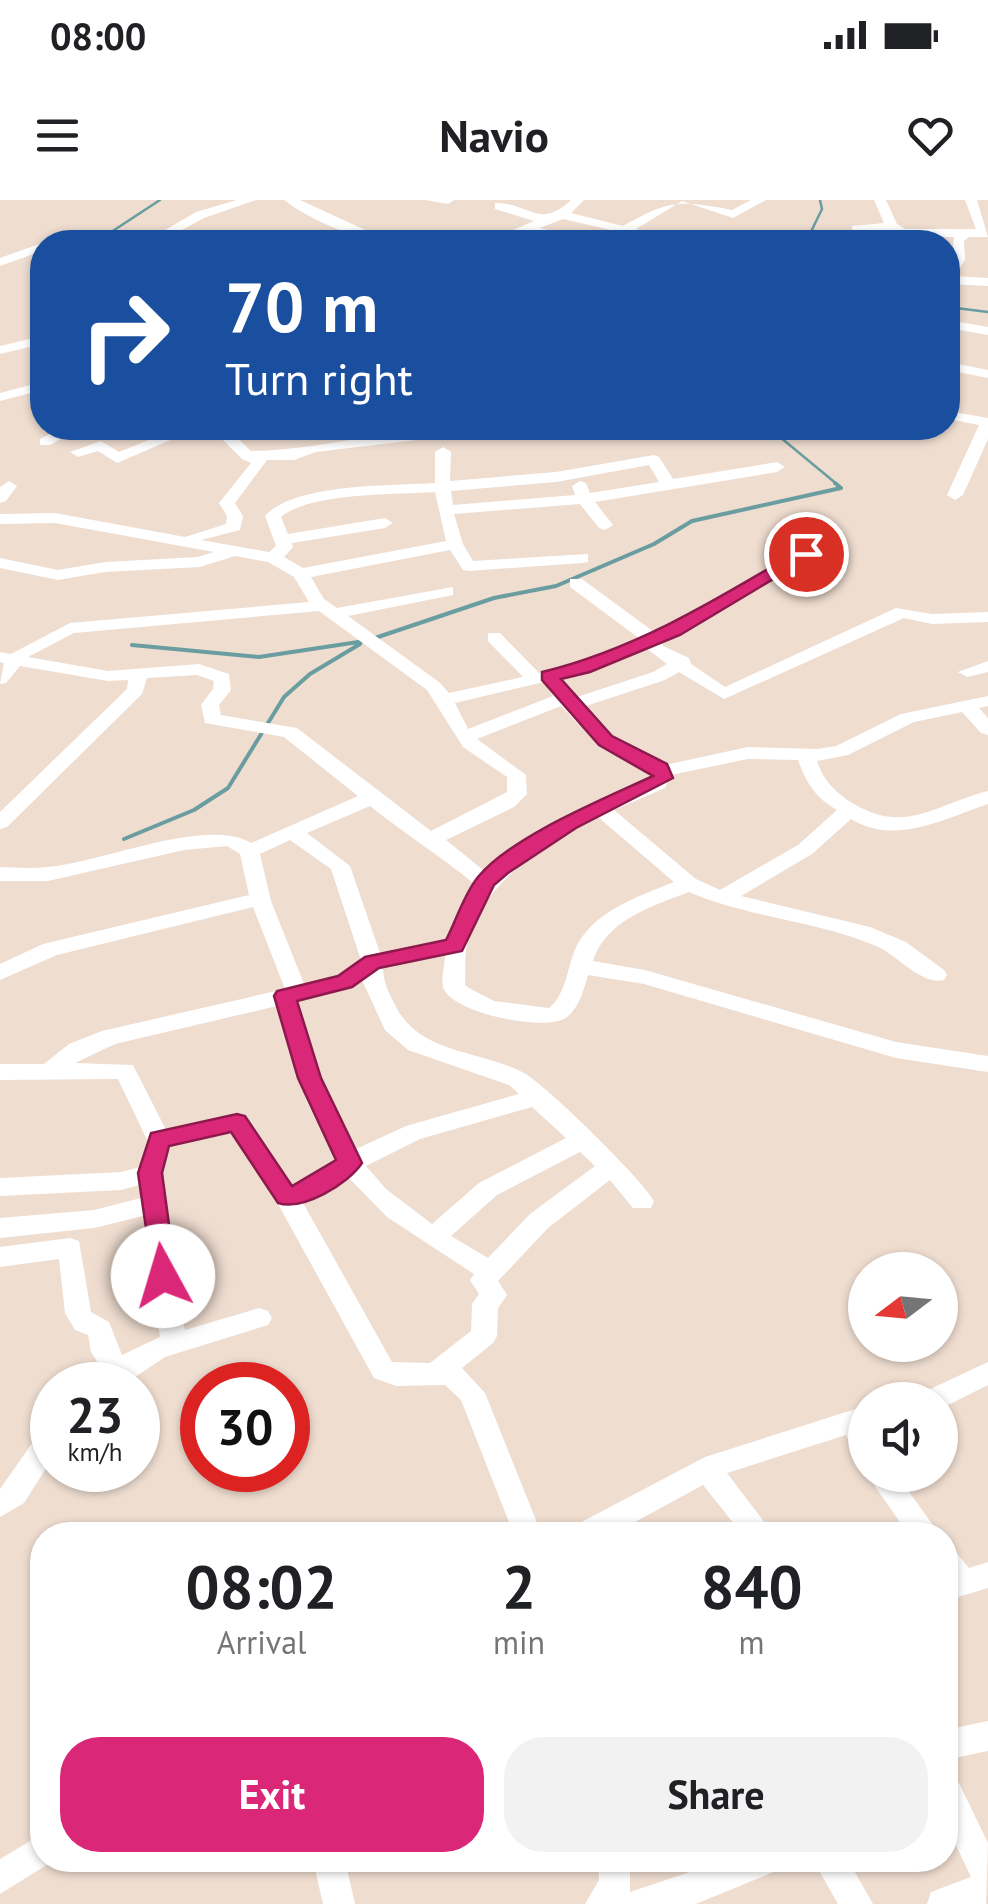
<!DOCTYPE html>
<style>
:root{--surface:#fff;--page:#f2f2f2;--text:#202124;--muted:#757577;--accent:#db2777}
body{margin:0;font-family:"PT Sans",sans-serif;background:var(--page);color:var(--text);height:100vh;display:flex;flex-direction:column;font-size:38px;white-space:nowrap}
*{box-sizing:border-box;margin:0}
p{font-size:32px;color:var(--muted)}
.icon{flex:none;width:55px;height:55px;fill:none;stroke:currentColor;stroke-width:2;stroke-linecap:round;stroke-linejoin:round}
.map{position:relative;flex:1;overflow:hidden}
.sheet{position:absolute;left:30px;top:1322px;width:928px;height:350px;display:flex;flex-direction:column;background:var(--surface);border-radius:40px;box-shadow:0 2px 8px #0004}
.sheet>*{flex:none}
.banner{position:absolute;left:30px;top:30px;width:930px;height:210px;border-radius:40px;box-shadow:0 2px 8px #0004;background:#1a4fa0;color:#fff;overflow:hidden}
.needle{width:65px;rotate:254deg}
.buttons{position:absolute;left:848px;top:1052px;display:grid;gap:20px}
.buttons a{display:grid;place-items:center;width:110px;height:110px;border-radius:50%;background:var(--surface);box-shadow:0 2px 8px #0004;font-size:50px}
.speed{position:absolute;left:30px;top:1162px;display:flex;gap:20px;font-size:50px;font-weight:700;text-align:center}
.speed>*{display:grid;place-content:center;width:130px;height:130px;border-radius:50%;background:var(--surface);box-shadow:0 2px 8px #0004;line-height:1}
.speed small{font-size:25px;font-weight:400}
.speed .limit{border:15px solid #d22;background:#fff;color:#111}
.pin{position:absolute;display:grid;place-items:center;width:85px;height:85px;color:#fff;margin:-42px;border:5px solid #fff;border-radius:50%;box-shadow:0 2px 10px #0007}
.me{position:absolute;width:110px;margin:-55px;rotate:354deg;stroke-linejoin:round;filter:drop-shadow(0 0 8px #0008)}
.turn{display:flex;align-items:center;gap:35px;height:210px;padding:0 30px;font-size:45px}
.turn .icon{width:130px;height:130px;stroke-width:2.5}
.turn b{display:block;font-size:70px;line-height:85px}
.eta{display:flex;justify-content:space-evenly;align-items:center;height:170px;text-align:center}
.eta b{font-size:60px;font-weight:700;line-height:70px}
.action{display:flex;gap:20px;margin-top:auto;padding:20px 30px}
.action a{flex:1;height:115px;border-radius:40px;background:var(--accent);color:#fff;font-size:40px;font-weight:700;line-height:115px;text-align:center}
.action a+a{background:var(--page);color:var(--text)}
.status{display:flex;justify-content:space-between;align-items:center;height:70px;padding:0 50px;background:var(--surface);direction:ltr}
.status svg{height:28px;fill:currentColor}
header{display:flex;justify-content:space-between;align-items:center;height:130px;padding:0 30px;background:var(--surface);font-size:45px;font-weight:700}
.map>svg:first-child{display:block}
.lines{fill:none;stroke-linecap:round;stroke-linejoin:round}
.stream-far1{stroke:#6a9da0;stroke-width:2.5}
.stream{stroke:#6a9da0;stroke-width:4}
.minor{fill:#fff;fill-rule:evenodd}
.route{fill:#db2777;stroke:#8e194d;stroke-width:2.5}
</style>
<div class="status"><b>08:00</b><svg viewBox="0 0 49 12"><path d="M0 12V9h3v3zM5 12V6h3v6zM10 12V3h3v9zM15 12V0h3v12zM26 1h20v11H26zM47 4h2v5h-2z"/></svg></div>
<header><svg class="icon" aria-label="menu" viewBox="0 0 24 24"><path d="M4 6h16M4 12h16M4 18h16"/></svg>Navio<svg class="icon" aria-label="heart" viewBox="0 0 24 24"><path d="M12 20l-8-8c-3-5 5-10 8-4 3-6 11-1 8 4z"/></svg></header>
<div class="map">
<svg width="988" height="1704" viewBox="0 0 988 1704">
<rect width="100%" height="100%" fill="#efddd0"/>
<g class="lines">
<path class="stream-far1" d="M96,42l64,-42
M806,42l16,-33 -2,-9
M948,107l40,5
M769,228l69,57"/>
<path class="stream" d="M835,283l6,5
M375,438l119,-40 62,-12 98,-42 38,-23 149,-33
M132,445l127,12 106,-16
M124,639l70,-29 34,-22 56,-91 26,-23 50,-30"/>
<path class="minor" d="M237,0h19l-52,18 -44,24h-15l51,-30z
M284,0h16l63,29 44,13c-40,2 -91,-18 -123,-42z
M425,0h29l-6,4z
M571,0h13l-13,13 52,13c47,-26 55,-26 109,-16l19,-10h15l-33,18 -51,-17 -46,28 47,13h-20l-100,-23 -23,9 29,7v7h-12l-29,-10 -27,10h-16l49,-21 -39,-12v-6c35,0 44,27 76,-3z
M874,0h12l11,24 8,5h71l-11,-29h12l11,37h-19l-5,4 1,19 -11,16 34,2v8l-40,-2 6,-47h-52l-13,-7 -26,2 9,10 -18,-1 -2,-15 32,-3z
M42,43v8l-42,15v-8z
M948,120l40,7v8l-40,-7z
M42,136v8l-42,10v-8z
M948,162l40,8v8l-40,-8z
M42,182v8l-42,11v-8z
M948,211l40,7v21l-25,56 -8,5 -8,-5 32,-70 -31,-6z
M61,228h19l-30,17h-10v-6z
M178,228h20l-81,35 -19,-12 -20,6 -8,-5 31,-11 18,11z
M211,228h16l24,23c77,-1 153,-28 231,-23l-8,5 -158,19 -22,8h-27l-32,43 8,13 -3,14 -39,10 68,12 7,-6 -11,-30c30,-33 125,-30 170,-33v-31l8,-5 8,5 -1,29 106,-9 98,-17 5,2 14,22 104,-17 8,5 -8,5 -182,30 18,23 -8,5 -6,-2 -19,-24 -126,10 9,30 10,17 115,-7v8l-6,1 -113,8 -6,-1 -13,-20 -139,27 13,22 13,9 116,-21v8l-105,21 91,66 10,11 74,-16 -35,-36v-8h12l39,40 39,-9 62,-25 -70,-52v-8h12l72,53 146,-82 11,-11 1,-8h12l3,9 -15,18 -150,84 1,4 26,12 2,6 34,23 171,-79 36,6 56,-2v10l-56,2 -28,-6 -180,81 -45,-27 -14,8 -82,27 34,34 48,24 83,-18 70,2 18,-3 65,-32 87,-18v10l-9,2 9,10v17l-7,-2 -19,-21 -48,10 -66,33 -31,6c7,20 17,30 35,42 53,32 82,2 136,-12v13c-44,15 -94,42 -137,15l-39,35 -71,42 129,31 36,15 38,28 3,5 -3,5c-22,6 -48,-26 -68,-34 -60,-26 -127,-28 -187,-54 -37,14 -83,28 -96,69l52,9 251,72 92,14v16l-92,-14 -252,-74 -56,-9c-4,14 -9,33 -21,42 -19,16 -117,-4 -124,-30 -2,-9 2,-23 2,-32l-62,12c0,14 5,24 11,36 24,52 85,46 130,70 22,12 118,106 130,128l-3,7h-18l-23,-28 -62,48 -50,53 9,14 -9,13 -1,28 -4,7 -31,25 23,25 57,142h-28l-53,-135 -16,-15 -49,1 -22,-8 -96,-174 -47,-71 -62,14 -7,26 18,139 5,18 74,-22 9,3 4,7 -4,7 -103,32 -42,28h-29l9,-14 -12,-19 -3,-17 -13,-5 -10,-17 -6,-54 -59,8v-20l70,-9 9,3 12,71 18,10 13,33 38,-18 -17,-121 -49,12 -94,10v-20l94,-8 47,-12 -2,-13 -18,5 -121,6v-18l121,-6 19,-5 7,-27 -29,-61 -118,1v-16h44l25,-20 33,-13 183,-42 -32,-82 -196,48 -57,25v-16l43,-20 206,-49 -9,-41 -13,-8 -43,4 -136,31h-48v-14c15,0 31,2 47,0 52,-4 161,-51 204,-24l107,-47 -74,-59 -79,-14 -4,-18 12,-16 1,-8 -17,-6 -50,3 -5,16 -135,133 -7,2v-17l127,-123 1,-9 -20,1 -88,-15 -14,17 -6,1 4,-21 -4,-1v-10l11,2 59,-31 239,-21 -15,-25 -26,-15 -33,-6 -35,11 -95,5 -47,8 -58,-12v-10l58,12 47,-8 93,-5 16,-5 -159,-29 -55,1v-10l55,-1 130,24 41,-13 1,-8 -8,-13 32,-40 -9,-4zM649,265l10,17 -69,11 -4,-10 -6,-2 -8,5 3,9 -122,10 -2,-14 105,-9zM435,292l11,49 -143,27 -19,-11 9,-10 -1,-4 93,-15 8,-5 -8,-5 -97,16 -7,-17c30,-25 114,-22 154,-25zM319,411l108,79 36,57 44,30v15l-76,39 -134,-103 -76,-13 -2,-10 12,-15 -2,-16 -30,-10 -91,7 -80,-14 46,-24zM647,449l20,15 -14,8 -79,26 -14,-19 30,-7zM544,482l9,14 -85,33 -13,-26zM561,506l42,43 50,24 -3,7c-59,25 -115,50 -163,93l-41,-33 68,-33 13,-13 -1,-19 -49,-36zM748,559l50,1c8,23 18,38 39,50l-39,35 -78,45 -24,-11 -82,-69 51,-22 6,-13zM370,606c35,28 72,51 107,80l-19,26 -10,28 -68,13 -30,-87 -43,-33zM598,617l76,65c-37,15 -84,30 -100,70 -7,19 -9,43 -25,56l-55,-7 -25,-13 -4,-3c1,-13 -1,-27 2,-40 15,-63 77,-101 131,-128zM290,640l41,29 30,91 -23,16 -34,8 -33,-83 -11,-47zM362,780l23,50 23,20 101,35 10,9 -113,32 -52,24 -32,-69 -25,-80 56,-14zM277,806l30,96 30,59 -45,25 -47,-69 -8,-3 -71,16 -33,-65 -58,-2 40,-19zM532,907l34,31 -87,45 -47,41 -46,-35 -20,-23 54,-27zM580,952l15,14 -65,48 -42,44 -37,-22 46,-41zM348,977l39,40 87,57 -4,6 9,14 -7,10 -1,27 -41,32 -38,-1 -90,-161z
M9,281l8,5 -11,15 -6,2v-16z
M988,461v11l-21,5 -9,-5z
M988,1162v23l-48,24v-9h-20l4,-8z
M865,1206v55l-10,-4 -9,-22 -119,38 47,62h-31l-40,-50 -92,50h-41l4,-9 131,-69z
M52,1225v34l-28,44 -24,14v-28l42,-60z
M867,1275h30l43,60h-31z
M945,1347l10,4 14,17 19,-6v26l-43,13z
M988,1521v30l-43,9v-30z
M945,1573l11,4 32,66 -2,61h-59l4,-12 40,-15 -26,-55z
M42,1634v26l11,1 -53,33v-35z
M313,1660h32l10,44h-32z
M598,1660h32v32l96,-32h55l-5,11 -80,33h-111l14,-24z
M813,1660h35l25,44h-35z"/>
</g>
<path class="route" d="M800,350l15,4 -135,81 -90,37 -29,7 51,57 55,28 6,14 -97,50 -68,45 -14,12 -32,66 -83,17 -27,19 -55,14 24,77 41,85c-14,21 -59,48 -84,40l-47,-71 -62,14 -7,27 14,103 -13,10 -9,-3 -16,-110 13,-40 86,-19 8,2 47,70 44,-26 -38,-82 -24,-82 3,-5 61,-15 27,-19 81,-17c10,-19 18,-46 32,-63 34,-41 126,-78 175,-101l-54,-31 -57,-65v-8c95,-23 175,-73 258,-122z"/>
</svg>
<div class="buttons">
<a><svg class="needle" viewBox="-14 -14 28 28"><path d="M0-13l5 13h-10z" fill="#e53935"/><path d="M0 13l5-13h-10z" fill="#757577"/></svg></a>
<a><svg class="icon" aria-label="sound" viewBox="0 0 24 24"><path d="M4 9h4l5-4v14l-5-4H4zM17 9q2 3 0 6"/></svg></a>
</div>
<div class="speed"><div>23<small>km/h</small></div><div class="limit">30</div></div>
<div class="pin" style="left:806px;top:354px;background:#d93025"><svg class="icon" aria-label="arrive" viewBox="0 0 24 24"><path d="M6 21V4h12l-3 4 3 4H6"/></svg></div>
<svg class="me" style="left:163px;top:1076px" viewBox="-20 -20 40 40"><circle r="19" fill="#fff"/><path d="M0-13L10 11 0 6-10 11z" fill="#db2777"/></svg>
<div class="banner">
<div class="turn"><svg class="icon" aria-label="right" viewBox="0 0 24 24"><path d="M7 20v-9h11M14 6l5 5-5 5"/></svg><div><b>70 m</b>Turn right</div></div>
</div>
<section class="sheet">
<div class="eta">
<div><b>08:02</b><p>Arrival</p></div>
<div><b>2</b><p>min</p></div>
<div><b>840</b><p>m</p></div>
</div>
<div class="action"><a>Exit</a><a>Share</a></div>
</section>
</div>
